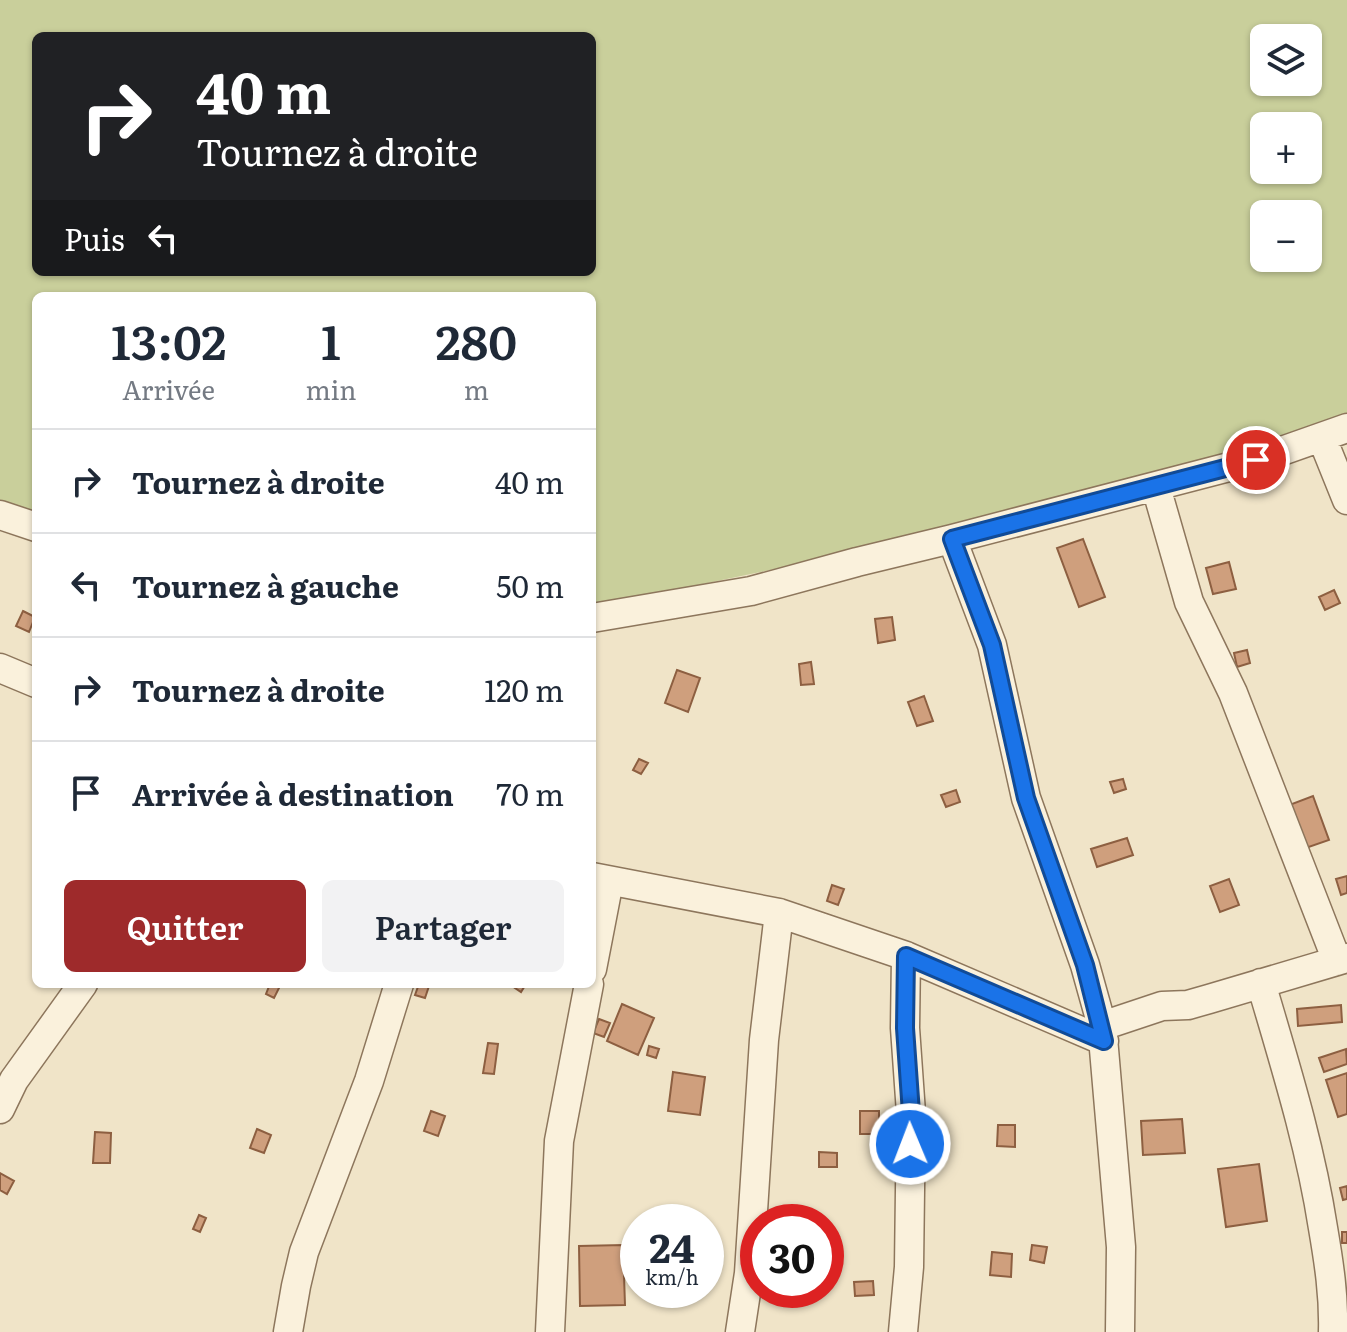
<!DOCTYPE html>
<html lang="fr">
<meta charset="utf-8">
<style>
:root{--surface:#fff;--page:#f2f2f3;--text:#1f2937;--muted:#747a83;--line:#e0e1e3;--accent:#9e2a2b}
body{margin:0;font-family:Literata,serif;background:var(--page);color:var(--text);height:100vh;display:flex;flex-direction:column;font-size:30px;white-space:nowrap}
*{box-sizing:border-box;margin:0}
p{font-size:26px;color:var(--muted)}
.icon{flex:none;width:44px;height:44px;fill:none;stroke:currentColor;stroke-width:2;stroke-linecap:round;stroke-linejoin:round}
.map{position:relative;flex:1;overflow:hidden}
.drawer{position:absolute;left:32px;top:292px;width:564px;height:696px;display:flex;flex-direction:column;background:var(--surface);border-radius:12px;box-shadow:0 2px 6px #0004}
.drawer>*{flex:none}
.top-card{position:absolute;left:32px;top:32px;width:564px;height:244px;border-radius:12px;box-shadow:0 2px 6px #0004;background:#202124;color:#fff;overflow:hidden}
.controls{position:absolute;left:1250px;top:24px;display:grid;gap:16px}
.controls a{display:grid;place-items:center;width:72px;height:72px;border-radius:12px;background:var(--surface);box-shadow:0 2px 6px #0004;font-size:40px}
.speed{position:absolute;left:620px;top:1204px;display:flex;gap:16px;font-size:40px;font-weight:700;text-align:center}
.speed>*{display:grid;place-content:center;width:104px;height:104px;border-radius:50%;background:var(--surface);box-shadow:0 2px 6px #0004;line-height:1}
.speed small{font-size:20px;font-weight:400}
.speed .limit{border:12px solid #d22;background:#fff;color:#111}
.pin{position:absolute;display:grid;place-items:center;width:68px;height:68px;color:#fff;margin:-34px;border:4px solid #fff;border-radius:50%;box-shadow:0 2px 8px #0007}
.me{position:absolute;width:88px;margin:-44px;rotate:359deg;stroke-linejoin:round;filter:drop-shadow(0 0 6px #0008)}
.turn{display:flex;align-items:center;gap:28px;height:168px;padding:0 32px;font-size:36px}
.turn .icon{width:104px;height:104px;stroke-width:2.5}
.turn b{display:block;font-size:56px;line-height:68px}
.then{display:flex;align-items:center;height:76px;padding:0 32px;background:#0003;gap:16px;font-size:30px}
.eta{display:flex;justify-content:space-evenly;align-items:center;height:136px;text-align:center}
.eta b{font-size:48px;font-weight:600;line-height:56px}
.button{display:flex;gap:16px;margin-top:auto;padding:16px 32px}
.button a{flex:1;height:92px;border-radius:12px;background:var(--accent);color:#fff;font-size:32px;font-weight:600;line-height:92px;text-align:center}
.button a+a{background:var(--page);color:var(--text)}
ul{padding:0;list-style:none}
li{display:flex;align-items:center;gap:24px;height:104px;padding:0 32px;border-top:2px solid var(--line)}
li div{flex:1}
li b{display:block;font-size:30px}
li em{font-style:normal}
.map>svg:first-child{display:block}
.green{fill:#c9cf9b;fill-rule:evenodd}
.building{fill:#cf9f7d;stroke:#8d5f41;stroke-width:2}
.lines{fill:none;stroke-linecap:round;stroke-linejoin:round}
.street-casing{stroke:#8d765c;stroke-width:31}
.street{stroke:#faf1dc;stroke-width:28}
.route-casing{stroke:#114b97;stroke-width:20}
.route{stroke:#1a73e8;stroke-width:14}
</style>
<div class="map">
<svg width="1347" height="1332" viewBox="0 0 1347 1332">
<rect width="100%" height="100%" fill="#f0e4c8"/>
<path class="green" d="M0,0h1347v428l-485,123 -270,56v-311h-556v235l-36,-13zM36,36h556v236h-556zM1264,38h44v44h-44zM1264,126h44v44h-44zM1264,214h44v44h-44z"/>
<path class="building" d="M1083,539l22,58 -26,10 -22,-59z
M1229,562l7,27 -23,5 -7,-26z
M1334,590l6,13 -15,7 -6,-13z
M23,611l12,6 -6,15 -13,-6z
M892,617l3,23 -17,3 -3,-24z
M1247,650l3,13 -13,4 -3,-14z
M811,662l3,22 -13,1 -2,-21z
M677,670l23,8 -12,34 -23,-9z
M924,696l9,25 -16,5 -9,-24z
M639,759l9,4 -7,11 -8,-4z
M1123,779l3,10 -12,4 -4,-11z
M956,790l4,12 -14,5 -5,-12z
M1313,796l16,44 -29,10 -16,-43z
M1127,838l6,17 -36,12 -6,-18z
M1347,876v17l-6,2 -5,-16z
M1229,879l10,26 -19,7 -10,-26z
M832,885l12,4 -6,16 -11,-4z
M270,984l10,2 -6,12 -8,-4z
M419,984l10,2 -4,12 -10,-3z
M509,984h17l-5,8z
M622,1004l32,14 -16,37 -31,-14z
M1341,1005l1,17 -44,4 -1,-17z
M599,1019l11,4 -6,14 -11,-4z
M488,1043l10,1 -4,30 -11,-1z
M649,1046l10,3 -3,9 -9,-3z
M1346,1049l1,15 -23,8 -5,-14z
M673,1072l32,5 -5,38 -32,-4z
M1347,1073v41l-9,3 -12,-37z
M431,1111l14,5 -7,20 -14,-5z
M860,1111h19v23h-19z
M1182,1119l3,34 -42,2 -2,-34z
M998,1125h17v22l-18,-1z
M257,1129l14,6 -7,18 -14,-5z
M95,1132l16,1 -1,30h-17z
M819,1152l18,1v14h-18z
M1259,1164l8,57 -41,6 -8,-58z
M0,1173l14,8 -7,13 -7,-4z
M1347,1186v13l-4,1 -3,-12z
M199,1215l7,3 -6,14 -7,-3z
M649,1218l39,2v2h-39z
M1342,1232h5v11h-5z
M826,1234l13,3 -4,13 -9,-2z
M623,1245l2,60 -45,1 -1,-60z
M1032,1245l15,2 -3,16 -14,-3z
M992,1252l20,2 -1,23 -21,-2z
M873,1281l1,14 -19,1 -1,-14z"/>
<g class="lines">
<defs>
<path id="street" d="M1322,438l25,62
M1156,487l33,115 44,91 104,268
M0,515l36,12
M952,539l40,106 34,153 59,167 17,61
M592,618l159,-27 106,-29 95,-23 304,-79 91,-32
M0,668l36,15
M592,877l187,36 127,43 198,85
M592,969l17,-88
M1261,983c24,82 49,161 62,245 6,35 11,68 10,104
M0,1109l14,-29 69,-96
M288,1332l8,-46 8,-34 65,-171 30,-97
M550,1332l9,-191 30,-157
M740,1332l9,-59 15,-233 15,-127
M903,1332l6,-65 2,-154 -6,-85 1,-72
M1120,1332l1,-85 -19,-221 60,-20 26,-1 21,-6 138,-41"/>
</defs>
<use href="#street" class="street-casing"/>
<use href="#street" class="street"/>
</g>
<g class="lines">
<defs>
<path id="route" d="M910,1144l1,-31 -6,-85 1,-72 198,85 -19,-76 -59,-167 -34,-153 -40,-106 304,-79"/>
</defs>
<use href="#route" class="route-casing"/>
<use href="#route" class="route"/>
</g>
</svg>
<div class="controls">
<a><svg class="icon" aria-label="layers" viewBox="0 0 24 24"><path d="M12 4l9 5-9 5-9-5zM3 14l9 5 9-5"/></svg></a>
<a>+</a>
<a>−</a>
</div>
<div class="speed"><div>24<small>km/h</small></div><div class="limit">30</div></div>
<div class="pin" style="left:1256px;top:460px;background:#d93025"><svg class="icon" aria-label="arrive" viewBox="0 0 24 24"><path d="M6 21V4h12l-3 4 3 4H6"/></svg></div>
<svg class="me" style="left:910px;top:1144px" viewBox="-20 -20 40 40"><circle r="17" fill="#1a73e8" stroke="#fff" stroke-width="3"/><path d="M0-11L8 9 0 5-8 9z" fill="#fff"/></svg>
<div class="top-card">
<div class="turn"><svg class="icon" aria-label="right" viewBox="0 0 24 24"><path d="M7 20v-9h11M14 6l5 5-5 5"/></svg><div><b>40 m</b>Tournez à droite</div></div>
<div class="then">Puis<svg class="icon" aria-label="left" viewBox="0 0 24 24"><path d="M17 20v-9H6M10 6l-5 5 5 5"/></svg></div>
</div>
<section class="drawer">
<div class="eta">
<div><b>13:02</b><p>Arrivée</p></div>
<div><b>1</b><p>min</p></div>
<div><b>280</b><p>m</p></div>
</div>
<ul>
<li><svg class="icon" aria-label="right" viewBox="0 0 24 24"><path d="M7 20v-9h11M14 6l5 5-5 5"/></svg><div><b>Tournez à droite</b></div><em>40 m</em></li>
<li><svg class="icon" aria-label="left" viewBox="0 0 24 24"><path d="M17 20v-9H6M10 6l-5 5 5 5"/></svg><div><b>Tournez à gauche</b></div><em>50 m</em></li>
<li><svg class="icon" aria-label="right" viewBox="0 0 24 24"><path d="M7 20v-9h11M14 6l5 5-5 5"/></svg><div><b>Tournez à droite</b></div><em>120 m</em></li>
<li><svg class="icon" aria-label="arrive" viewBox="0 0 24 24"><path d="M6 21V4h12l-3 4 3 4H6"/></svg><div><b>Arrivée à destination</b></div><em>70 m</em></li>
</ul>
<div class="button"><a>Quitter</a><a>Partager</a></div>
</section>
</div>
